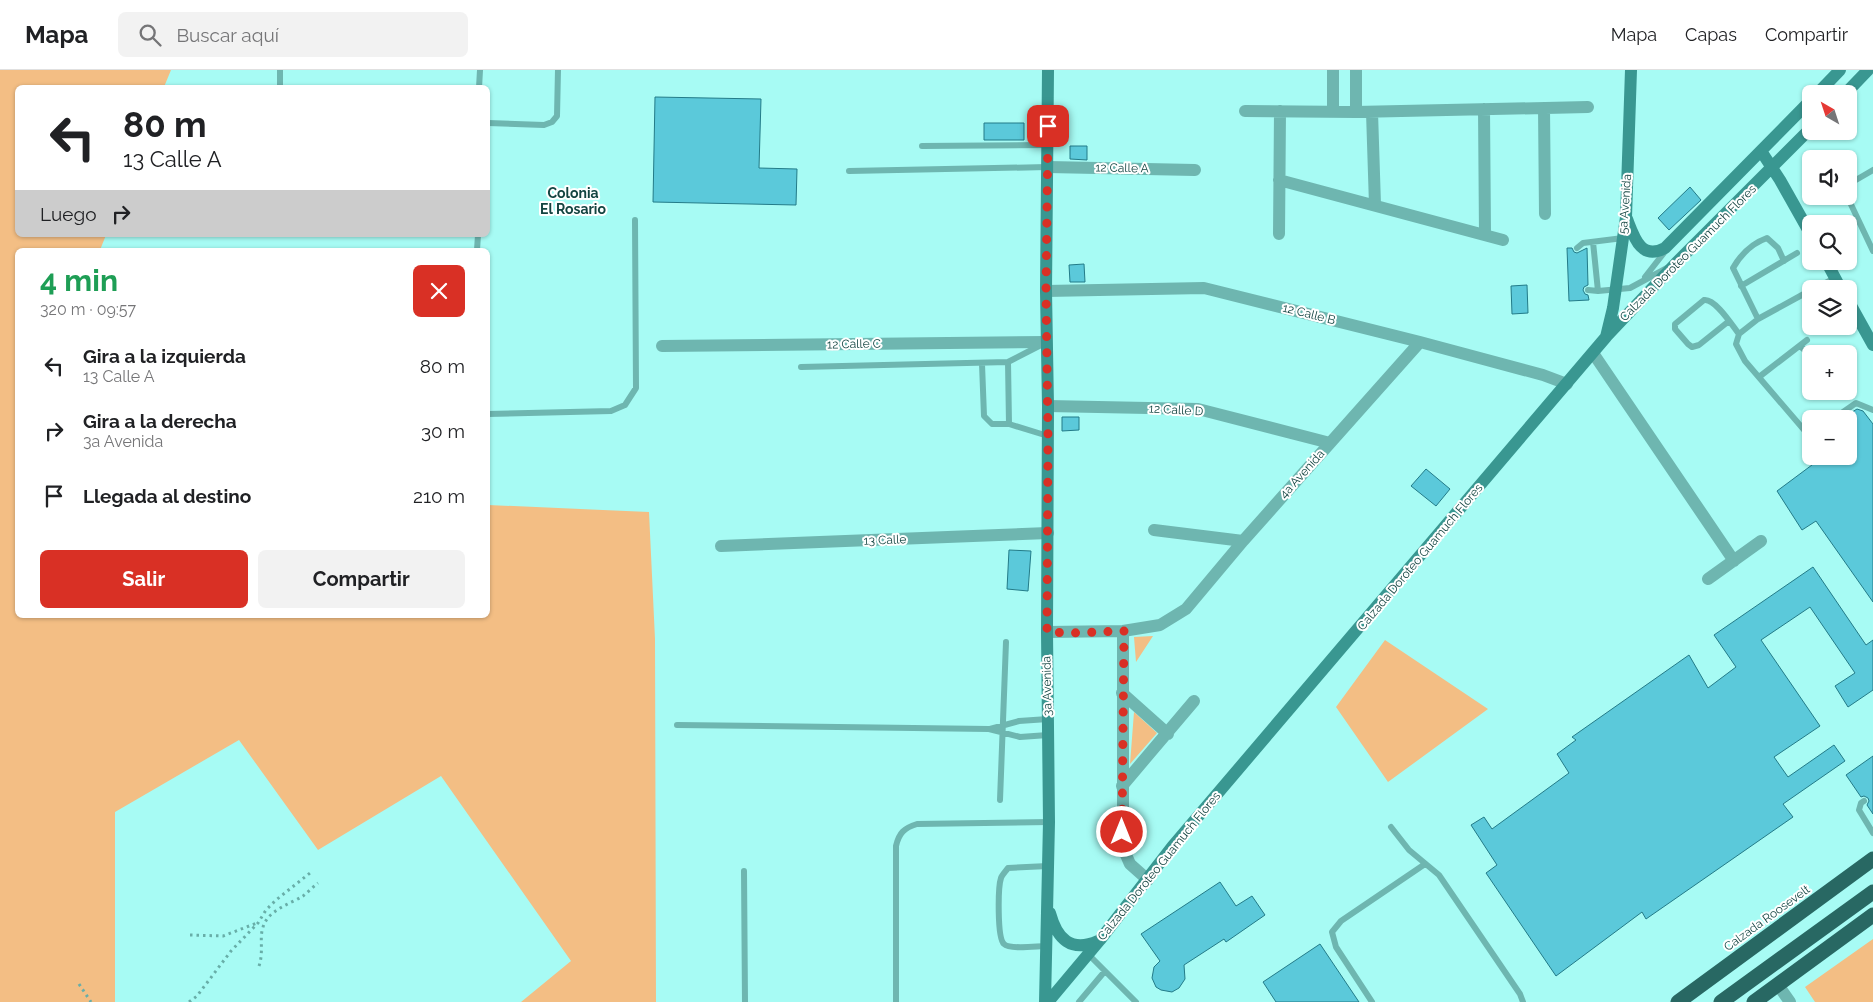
<!DOCTYPE html>
<html lang="es">
<meta charset="utf-8">
<style>
:root{--surface:#fff;--page:#f2f2f2;--text:#202124;--muted:#757577;--line:#e0e0e0;--accent:#d93025}
body{margin:0;font-family:Raleway,sans-serif;background:var(--page);color:var(--text);height:100vh;display:flex;flex-direction:column;font-size:19px;white-space:nowrap}
*{box-sizing:border-box;margin:0}
p{font-size:16px;color:var(--muted)}
.icon{flex:none;width:28px;height:28px;fill:none;stroke:currentColor;stroke-width:2;stroke-linecap:round;stroke-linejoin:round}
.map{position:relative;flex:1;overflow:hidden}
.side{position:absolute;left:15px;top:178px;width:475px;height:370px;display:flex;flex-direction:column;background:var(--surface);border-radius:8px;box-shadow:0 1px 4px #0004}
.side>*{flex:none}
.guide{position:absolute;left:15px;top:15px;width:475px;height:152px;border-radius:8px;box-shadow:0 1px 4px #0004;background:#fff;color:var(--text);overflow:hidden}
.needle{width:32px;rotate:321deg}
.fabs{position:absolute;left:1802px;top:15px;display:grid;gap:10px}
.fabs a{display:grid;place-items:center;width:55px;height:55px;border-radius:8px;background:var(--surface);box-shadow:0 1px 4px #0004;font-size:25px}
.pin{position:absolute;display:grid;place-items:center;width:42px;height:42px;color:#fff;margin:-21px;border-radius:10px;box-shadow:0 2px 8px #0006}
.me{position:absolute;width:55px;margin:-28px;rotate:0deg;stroke-linejoin:round;filter:drop-shadow(0 0 4px #0008)}
.turn{display:flex;align-items:center;gap:18px;height:105px;padding:0 25px;font-size:22px}
.turn .icon{width:65px;height:65px;stroke-width:2.5}
.turn b{display:block;font-size:35px;line-height:42px}
.then{display:flex;align-items:center;height:48px;padding:0 25px;background:#0003;gap:10px;font-size:19px}
.round{display:grid;place-items:center;flex:none;width:52px;height:52px;border-radius:8px;background:var(--page)}
.headline{display:flex;align-items:center;justify-content:space-between;height:85px;padding:0 25px}
h1{font-size:30px;font-weight:700;line-height:38px;color:#1e9e55}
.action{display:flex;gap:10px;margin-top:auto;padding:10px 25px}
.action a{flex:1;height:58px;border-radius:8px;background:var(--accent);color:#fff;font-size:20px;font-weight:700;line-height:58px;text-align:center}
.action a+a{background:var(--page);color:var(--text)}
ul{padding:0;list-style:none}
li{display:flex;align-items:center;gap:15px;height:65px;padding:0 25px}
li div{flex:1}
li b{display:block;font-size:19px}
li em{font-style:normal}
header{display:flex;align-items:center;gap:30px;box-sizing:border-box;height:70px;padding:0 25px;background:var(--surface);border-bottom:1px solid var(--line)}
header strong{font-size:24px}
nav{display:flex;gap:28px;margin-inline-start:auto;font-size:18px}
.search{width:350px;height:45px;background:var(--page);display:flex;align-items:center;gap:12px;box-sizing:border-box;padding:0 18px;border-radius:8px;color:var(--muted);font-size:19px}
.map>svg:first-child{display:block}
.green{fill:#f3be84}
.building{fill:#5bc9da;stroke:#237b88}
.lines{fill:none;stroke-linecap:round;stroke-linejoin:round}
.path{stroke:#68aea8;stroke-width:3;stroke-dasharray:2.5 4;stroke-linecap:butt}
.lane{stroke:#6eb6b0;stroke-width:6}
.street{stroke:#6eb6b0;stroke-width:12}
.secondary{stroke:#399791;stroke-width:12}
.highway{stroke:#286863;stroke-width:15}
.route{stroke:#d93025;stroke-width:9;stroke-dasharray:0 16.2}
.labels{text-anchor:middle;stroke-width:4;stroke-linejoin:round;paint-order:stroke}
.street-label{font-size:12px;fill:#134441;stroke:#fff}
.neighbourhood-label{font-size:14px;font-weight:bold;fill:#134441;stroke:#fff}
</style>
<header>
<strong>Mapa</strong>
<div class="search"><svg class="icon" aria-label="search" viewBox="0 0 24 24"><circle cx="10" cy="10" r="6"/><path d="M15 15l6 6"/></svg>Buscar aquí</div>
<nav><a>Mapa</a><a>Capas</a><a>Compartir</a></nav>
</header>
<div class="map">
<svg width="1873" height="932" viewBox="0 0 1873 932">
<rect width="100%" height="100%" fill="#a7fbf4"/>
<path class="green" d="M0,0h171l-7,17 -146,1v147h88l-6,15h-82v365h470v-110l161,7 6,127 1,363h-135l50,-41 -130,-185 -123,74 -79,-110 -124,72v190h-115z
M1153,566l-17,26 -2,-25z
M1385,570l103,69 -100,73 -52,-75z
M1134,642l23,21 -27,31z
M1873,869v63h-58l-10,-15z"/>
<path class="building" d="M655,27l106,2 -2,69 38,1 -1,36 -143,-3z
M984,53h40v17h-40z
M1070,76h17v14l-17,-1z
M1690,117l11,13 -32,30 -11,-12z
M1567,178h5l2,4 3,1 10,-5 1,37 -4,2 -1,3 2,4 3,1 1,5 -20,1z
M1084,194l1,18h-15l-1,-17z
M1527,215l1,28 -16,1 -1,-28z
M1857,339l6,2 10,13v178l-57,-81 -14,9 -25,-39 47,-35h25v-42z
M1062,347h17v13l-17,1z
M1426,399l24,20 -14,17 -25,-20z
M1009,480l22,1 -3,40 -21,-2z
M1813,497l53,78 7,-5v50l-25,17 -13,-21 20,-13 -45,-66 -49,33 59,86 -46,31 14,20 46,-32 11,16 -62,43 10,13 -147,102 -4,-7 -86,64 -70,-103 11,-8 -26,-40 13,-8 8,12 77,-56 -12,-19 19,-14 -4,-3 117,-82 19,33 28,-21 -22,-32z
M1873,686v58l-6,-9 2,-4 -1,-3 -4,-2 -3,1 -15,-22z
M1220,812l16,24 16,-10 13,19 -39,27 -2,-3 -40,26 1,14 -6,9 -7,4 -11,-2 -5,-3 -4,-9 2,-11 6,-6 -19,-27z
M1320,874l39,58h-83l-13,-20z"/>
<g class="lines">
<path class="path" d="M190,865l33,1 34,-13
M259,896c5,-15 0,-27 4,-39 5,-17 27,-23 40,-31 5,-4 10,-9 15,-13
M79,914l12,18
M189,932l8,-6 34,-45 27,-28 8,-13 10,-10 34,-27"/>
<path class="lane" d="M280,0v18
M479,18l1,-18
M488,53l56,2 8,-3 5,-6 1,-46
M922,76l126,-1
M849,101l198,-4
M1849,114l24,-14
M1847,126l26,55
M1577,178l6,-5 40,-5
M477,180l1,-15
M1645,207l22,-28
M1741,216l56,-33
M1814,219l21,-11
M1588,220l10,1 -5,-49
M1811,220l-53,29 -19,15 -3,10 9,17 66,77
M1598,221l32,-3 37,-20
M1758,249l-25,-51c8,-14 20,-25 34,-30l11,10 6,13
M1729,251l-30,24 -7,2 -4,-3 -13,-15v-5l29,-24c11,-2 28,25 35,34
M1800,276l11,10
M982,294l2,52 8,8h17l39,12
M801,297l207,-5
M1759,307l48,-37
M488,344l123,-3 14,-6 11,-17 -1,-168
M1833,349l23,-16 17,7
M1009,354l-1,-62 33,-17
M677,655l312,4 31,8 28,-2
M990,659l29,-8 29,-2
M1000,730l6,-158
M1864,731l-3,2 -2,7 14,23
M1391,757l18,23 30,25 81,119 3,8
M744,801l1,131
M1046,876c-9,0 -36,4 -42,-2 -7,-6 -6,-57 -3,-66 1,-3 5,-7 7,-10l40,-2
M1088,884l48,48
M896,932v-156c3,-13 8,-18 21,-22l132,-2
M1079,932l26,-31
M1372,932l-36,-55 -4,-15 9,-11 84,-57"/>
<path class="street" d="M1333,0v41
M1544,38l1,106
M1484,39l1,126
M1245,41l111,1 232,-5
M1356,42v-42
M1372,42l3,93
M1048,97l147,3
M1279,110l224,60
M1279,164l1,-123
M1046,221l158,-3 216,54 123,33 24,9
M662,276l384,-4
M1593,283l141,208
M1048,336l150,3 132,34
M1154,460l89,11
M721,476l327,-13
M1708,509l53,-38
M1123,561v217l7,16 18,16
M1047,562l76,-1 37,-6 26,-16 57,-68 177,-199
M1122,623l46,41
M1122,716l72,-85
M1778,915l12,17"/>
<path class="secondary" d="M1817,24l23,-24
M1845,24l23,-24
M1761,81l19,29 31,55
M1627,149c7,18 14,42 38,29l146,-148
M1826,191l15,28
M1849,232l24,43
M1606,267l7,-29 13,-91 5,-147
M1050,843c7,26 21,40 48,28
M1045,932l4,-180 -2,-190 1,-226 -2,-115 2,-221
M1048,932l52,-62 72,-93 434,-510 70,-74 135,-135"/>
<path class="highway" d="M1678,932l195,-143
M1721,932l152,-110
M1754,932l119,-87"/>
</g>
<g class="lines">
<path class="route" d="M1048,56l-2,165 2,145 -1,196 25,1 52,-2 -2,201"/>
</g>
<g class="labels">
<g class="street-label">
<text transform="translate(1122 98) rotate(1)" y="4">12 Calle A</text>
<text transform="translate(1625 134) rotate(-86)" y="4">5a Avenida</text>
<text transform="translate(1688 183) rotate(-45)" y="4">Calzada Doroteo Guamuch Flores</text>
<text transform="translate(1309 244) rotate(14)" y="4">12 Calle B</text>
<text transform="translate(854 274) rotate(-1)" y="4">12 Calle C</text>
<text transform="translate(1176 340) rotate(3)" y="4">12 Calle D</text>
<text transform="translate(1302 404) rotate(-48)" y="4">4a Avenida</text>
<text transform="translate(885 470) rotate(-2)" y="4">13 Calle</text>
<text transform="translate(1420 487) rotate(-50)" y="4">Calzada Doroteo Guamuch Flores</text>
<text transform="translate(1047 616) rotate(-91)" y="4">3a Avenida</text>
<text transform="translate(1159 796) rotate(-51)" y="4">Calzada Doroteo Guamuch Flores</text>
<text transform="translate(1767 848) rotate(-36)" y="4">Calzada Roosevelt</text>
</g>
<g class="neighbourhood-label">
<text x="573" y="128">Colonia<tspan x="573" dy="16">El Rosario</tspan></text>
</g>
</g>
</svg>
<div class="fabs">
<a><svg class="needle" viewBox="-14 -14 28 28"><path d="M0-13l5 13h-10z" fill="#e53935"/><path d="M0 13l5-13h-10z" fill="#757577"/></svg></a>
<a><svg class="icon" aria-label="sound" viewBox="0 0 24 24"><path d="M4 9h4l5-4v14l-5-4H4zM17 9q2 3 0 6"/></svg></a>
<a><svg class="icon" aria-label="search" viewBox="0 0 24 24"><circle cx="10" cy="10" r="6"/><path d="M15 15l6 6"/></svg></a>
<a><svg class="icon" aria-label="layers" viewBox="0 0 24 24"><path d="M12 4l9 5-9 5-9-5zM3 14l9 5 9-5"/></svg></a>
<a>+</a>
<a>−</a>
</div>
<div class="pin" style="left:1048px;top:56px;background:#d93025"><svg class="icon" aria-label="arrive" viewBox="0 0 24 24"><path d="M6 21V4h12l-3 4 3 4H6"/></svg></div>
<svg class="me" style="left:1122px;top:762px" viewBox="-20 -20 40 40"><circle r="17" fill="#d93025" stroke="#fff" stroke-width="3"/><path d="M0-11L8 9 0 5-8 9z" fill="#fff"/></svg>
<div class="guide">
<div class="turn"><svg class="icon" aria-label="left" viewBox="0 0 24 24"><path d="M17 20v-9H6M10 6l-5 5 5 5"/></svg><div><b>80 m</b>13 Calle A</div></div>
<div class="then">Luego<svg class="icon" aria-label="right" viewBox="0 0 24 24"><path d="M7 20v-9h11M14 6l5 5-5 5"/></svg></div>
</div>
<section class="side">
<div class="headline"><div><h1>4 min</h1><p>320 m · 09:57</p></div><a class="round" style="background:#d93025;color:#fff"><svg class="icon" aria-label="close" viewBox="0 0 24 24"><path d="M6 6l12 12M18 6L6 18"/></svg></a></div>
<ul>
<li><svg class="icon" aria-label="left" viewBox="0 0 24 24"><path d="M17 20v-9H6M10 6l-5 5 5 5"/></svg><div><b>Gira a la izquierda</b><p>13 Calle A</p></div><em>80 m</em></li>
<li><svg class="icon" aria-label="right" viewBox="0 0 24 24"><path d="M7 20v-9h11M14 6l5 5-5 5"/></svg><div><b>Gira a la derecha</b><p>3a Avenida</p></div><em>30 m</em></li>
<li><svg class="icon" aria-label="arrive" viewBox="0 0 24 24"><path d="M6 21V4h12l-3 4 3 4H6"/></svg><div><b>Llegada al destino</b></div><em>210 m</em></li>
</ul>
<div class="action"><a>Salir</a><a>Compartir</a></div>
</section>
</div>
